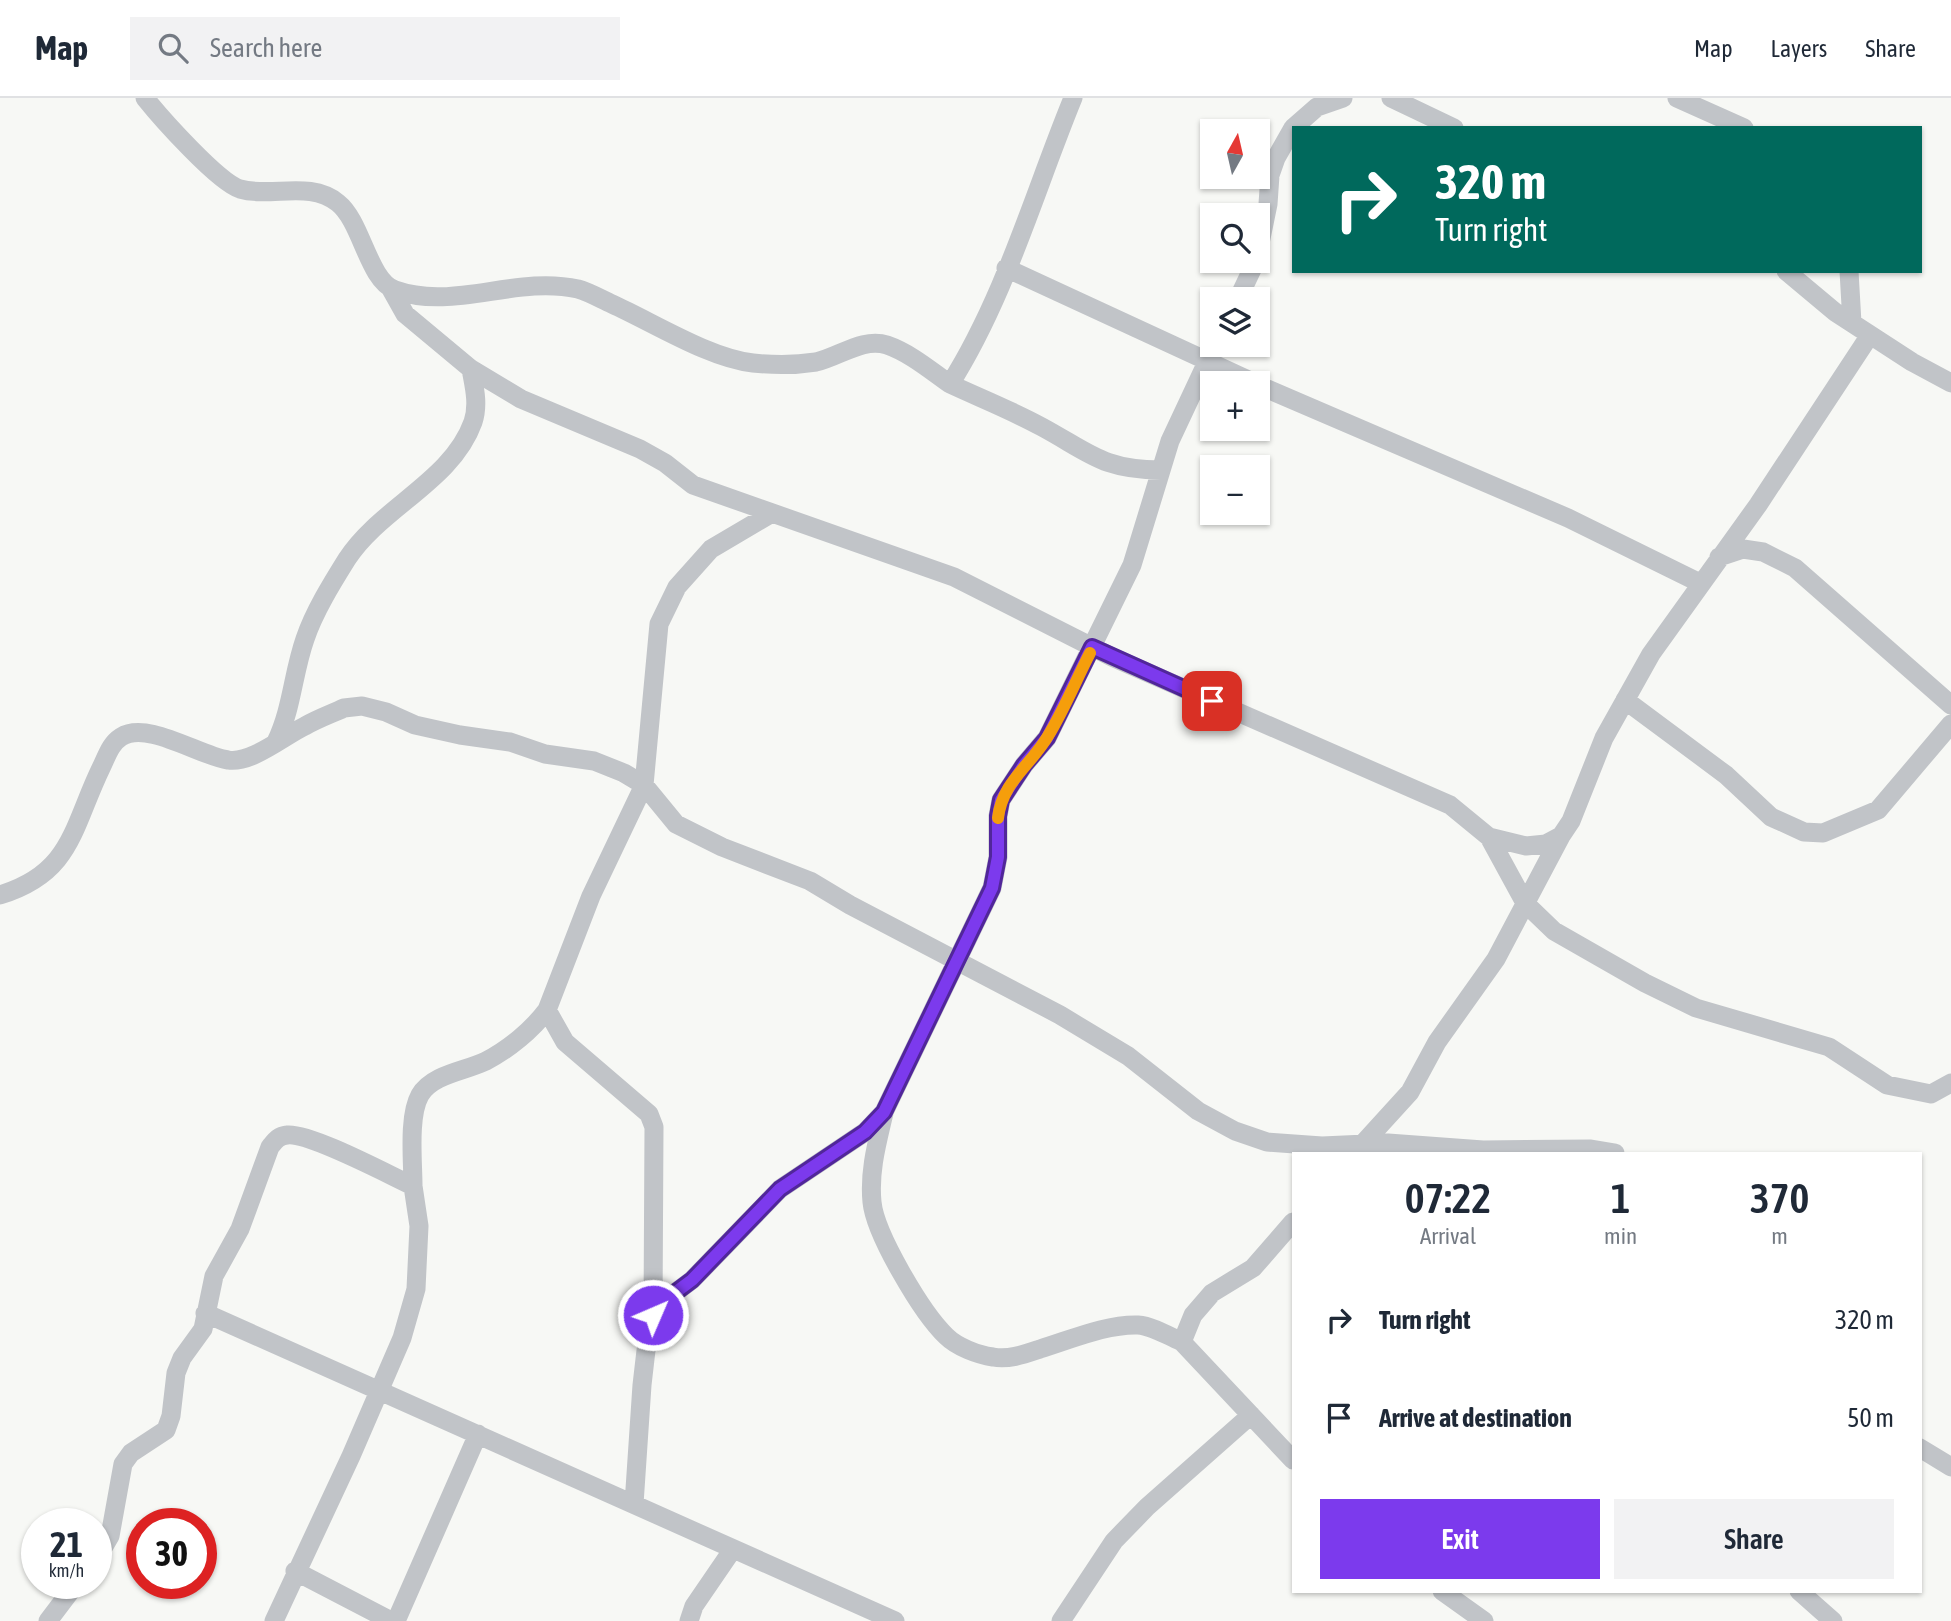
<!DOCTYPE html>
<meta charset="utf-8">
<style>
:root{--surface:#fff;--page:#f2f2f3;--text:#1f2937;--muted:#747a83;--line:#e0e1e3;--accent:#7c3aed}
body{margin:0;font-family:"Asap Condensed",sans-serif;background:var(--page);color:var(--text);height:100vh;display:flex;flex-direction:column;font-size:26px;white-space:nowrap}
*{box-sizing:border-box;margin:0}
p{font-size:23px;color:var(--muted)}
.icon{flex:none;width:38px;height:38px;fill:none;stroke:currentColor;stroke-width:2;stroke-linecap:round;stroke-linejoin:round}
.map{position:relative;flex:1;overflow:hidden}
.side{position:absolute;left:1292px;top:1054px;width:630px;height:441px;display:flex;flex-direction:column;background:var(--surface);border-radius:0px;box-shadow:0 2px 5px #0004}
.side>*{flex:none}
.top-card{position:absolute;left:1292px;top:28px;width:630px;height:147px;border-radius:0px;box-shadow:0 2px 5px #0004;background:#00695c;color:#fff;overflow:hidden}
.needle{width:46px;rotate:8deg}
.fabs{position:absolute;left:1200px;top:21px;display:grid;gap:14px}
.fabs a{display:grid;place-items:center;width:70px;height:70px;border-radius:0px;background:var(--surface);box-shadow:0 2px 5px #0004;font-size:35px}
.speed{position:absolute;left:21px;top:1410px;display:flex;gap:14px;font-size:35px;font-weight:700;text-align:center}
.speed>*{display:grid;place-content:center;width:91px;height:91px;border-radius:50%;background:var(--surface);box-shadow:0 2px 5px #0004;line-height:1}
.speed small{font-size:18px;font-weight:400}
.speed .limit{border:10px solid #d22;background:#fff;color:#111}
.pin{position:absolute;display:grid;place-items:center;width:60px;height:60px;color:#fff;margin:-30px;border-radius:14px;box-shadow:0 4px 10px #0006}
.me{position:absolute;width:77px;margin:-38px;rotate:45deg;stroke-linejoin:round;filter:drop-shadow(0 0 5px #0008)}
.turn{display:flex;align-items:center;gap:24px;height:147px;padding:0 28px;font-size:32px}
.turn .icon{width:91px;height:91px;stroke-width:2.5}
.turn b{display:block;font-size:49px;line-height:60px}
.eta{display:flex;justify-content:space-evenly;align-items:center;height:119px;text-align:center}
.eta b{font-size:42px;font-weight:600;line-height:49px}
.action{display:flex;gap:14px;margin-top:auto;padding:14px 28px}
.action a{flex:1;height:80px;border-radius:0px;background:var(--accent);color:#fff;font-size:28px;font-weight:600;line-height:80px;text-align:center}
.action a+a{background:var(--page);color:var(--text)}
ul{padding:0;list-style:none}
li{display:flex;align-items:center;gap:21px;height:98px;padding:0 28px}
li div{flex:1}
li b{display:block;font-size:26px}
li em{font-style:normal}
header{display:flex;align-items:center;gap:42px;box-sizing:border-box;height:98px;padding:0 35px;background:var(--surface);border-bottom:2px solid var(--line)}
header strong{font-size:33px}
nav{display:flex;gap:38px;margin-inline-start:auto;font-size:24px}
.search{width:490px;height:63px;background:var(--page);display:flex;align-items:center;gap:18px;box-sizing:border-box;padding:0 24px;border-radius:0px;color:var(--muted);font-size:26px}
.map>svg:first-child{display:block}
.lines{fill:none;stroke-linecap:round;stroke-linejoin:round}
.minor{stroke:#c1c4c8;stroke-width:19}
.route-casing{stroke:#51269a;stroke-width:18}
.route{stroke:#7c3aed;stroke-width:12}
.slow{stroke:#f59e0b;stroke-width:12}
</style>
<header>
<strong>Map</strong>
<div class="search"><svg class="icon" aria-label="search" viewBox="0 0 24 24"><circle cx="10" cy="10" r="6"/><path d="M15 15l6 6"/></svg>Search here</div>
<nav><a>Map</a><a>Layers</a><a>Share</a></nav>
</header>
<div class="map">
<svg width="1951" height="1523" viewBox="0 0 1951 1523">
<rect width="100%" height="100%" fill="#f7f8f5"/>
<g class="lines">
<path class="minor" d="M145,0c16,20 73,84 95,91 32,9 70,-9 98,14 24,19 30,77 57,87 59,21 121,-15 183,-1 11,3 23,10 34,15 42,19 97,54 141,59 19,2 44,2 63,-1 23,-5 47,-25 71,-17 23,8 43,25 63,39 55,-87 84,-191 123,-286
M1391,0l63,30
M1677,0l67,30
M1293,30l24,-21 26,-9
M1258,155l10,-49 2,-29 6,-17 17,-30
M1006,170l249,115
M1786,173l49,41 77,50 39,21
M1849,173l3,52
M391,191l14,25 66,55 50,30 119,50 25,14 28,22 261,92 158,80 338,148 39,32 37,9 20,-2 15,-8 10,-15 33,-83 47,-84 107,-149 112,-170
M1238,201l18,-38
M950,286c30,14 63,27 92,43 48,26 61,43 119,43
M1258,287l310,133 132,65
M1719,459l24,-8 20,3 32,16 156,137
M1625,602l101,75 45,42 33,15 19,1 55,-23 73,-86
M276,644c16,-33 17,-69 29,-103 9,-27 27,-56 42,-80 34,-52 105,-78 126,-137 6,-18 1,-36 -2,-53
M1489,739l36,66 29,28 91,52 51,25 133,39 58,38 44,9 20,-11
M0,797c72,-22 72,-67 101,-127 6,-12 9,-24 20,-31 26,-17 79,19 107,23 23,4 56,-24 77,-34 12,-7 26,-12 39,-18l18,-2 24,6 29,13 45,10 50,7 35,12 49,7 30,12 20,12 32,39 46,23 88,34 40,24 210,110 68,41 70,55 37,20 32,11 55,4 66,-3 95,7 108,-1 24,4
M547,912l18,32 84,72 5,13 -1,188
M884,1015c-7,30 -15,58 -12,89 3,32 50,111 74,134 11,11 32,19 47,21 16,3 32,-3 47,-8 30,-9 66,-25 98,-24 14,1 31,11 44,17l111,118
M1359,1050l51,-56 27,-50 59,-83 65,-123
M413,1088c0,-24 -5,-70 7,-91 12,-21 46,-24 66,-34 23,-12 46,-31 61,-51l44,-114 53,-111 15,-161 18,-37 34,-38 61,-36
M205,1215l690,308
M1182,1244l11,-27 19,-22 41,-25 40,-46
M1920,1350l31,19
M634,1406l8,-119 6,-52 5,-18 15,-17 24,-18 88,-91 85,-57 19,-20 108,-224 6,-31v-41l3,-16 23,-35 23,-27 85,-173 38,-124 45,-96
M96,1462l14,-24 13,-72 8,-11 35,-23 5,-14 5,-43 6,-15 21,-29 11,-53 26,-47 30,-82c5,-6 8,-11 17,-12 22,-3 102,40 126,51l6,40 -3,63 -14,49 -51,118 -77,165
M295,1473l96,50
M1442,1493l42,30
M1799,1493l34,30
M48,1523l28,-37
M396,1523l82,-187
M689,1523l5,-15 39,-57
M1061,1523l53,-80 33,-34 104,-92"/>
</g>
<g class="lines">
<defs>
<path id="route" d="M653,1217l15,-17 24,-18 88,-91 85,-57 19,-20 108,-224 6,-31v-41l3,-16 23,-35 23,-27 45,-91 120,54"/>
</defs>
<use href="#route" class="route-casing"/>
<use href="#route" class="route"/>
<path class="slow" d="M998,720c4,-36 33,-53 50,-82 16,-26 28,-56 42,-83"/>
</g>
</svg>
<div class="fabs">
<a><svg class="needle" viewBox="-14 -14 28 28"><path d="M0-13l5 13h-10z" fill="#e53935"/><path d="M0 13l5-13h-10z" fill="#747a83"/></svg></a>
<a><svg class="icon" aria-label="search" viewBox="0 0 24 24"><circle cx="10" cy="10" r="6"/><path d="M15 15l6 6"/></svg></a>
<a><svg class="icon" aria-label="layers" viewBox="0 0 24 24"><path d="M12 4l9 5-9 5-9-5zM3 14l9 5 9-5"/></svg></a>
<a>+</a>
<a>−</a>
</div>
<div class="speed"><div>21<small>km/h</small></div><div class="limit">30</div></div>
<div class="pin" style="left:1212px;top:603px;background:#d93025"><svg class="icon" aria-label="arrive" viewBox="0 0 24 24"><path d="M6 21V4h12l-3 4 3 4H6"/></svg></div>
<svg class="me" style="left:653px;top:1217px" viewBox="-20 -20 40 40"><circle r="17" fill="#7c3aed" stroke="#fff" stroke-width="3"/><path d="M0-11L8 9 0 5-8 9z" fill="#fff"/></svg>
<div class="top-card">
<div class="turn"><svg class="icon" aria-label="right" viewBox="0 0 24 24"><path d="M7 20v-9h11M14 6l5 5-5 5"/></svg><div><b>320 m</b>Turn right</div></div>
</div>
<section class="side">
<div class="eta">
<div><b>07:22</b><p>Arrival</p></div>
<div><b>1</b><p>min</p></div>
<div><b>370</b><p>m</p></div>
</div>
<ul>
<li><svg class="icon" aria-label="right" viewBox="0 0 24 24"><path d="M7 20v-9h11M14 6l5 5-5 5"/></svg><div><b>Turn right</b></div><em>320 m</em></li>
<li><svg class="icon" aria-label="arrive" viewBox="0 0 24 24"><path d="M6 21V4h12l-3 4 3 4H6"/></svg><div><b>Arrive at destination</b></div><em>50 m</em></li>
</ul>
<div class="action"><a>Exit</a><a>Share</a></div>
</section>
</div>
